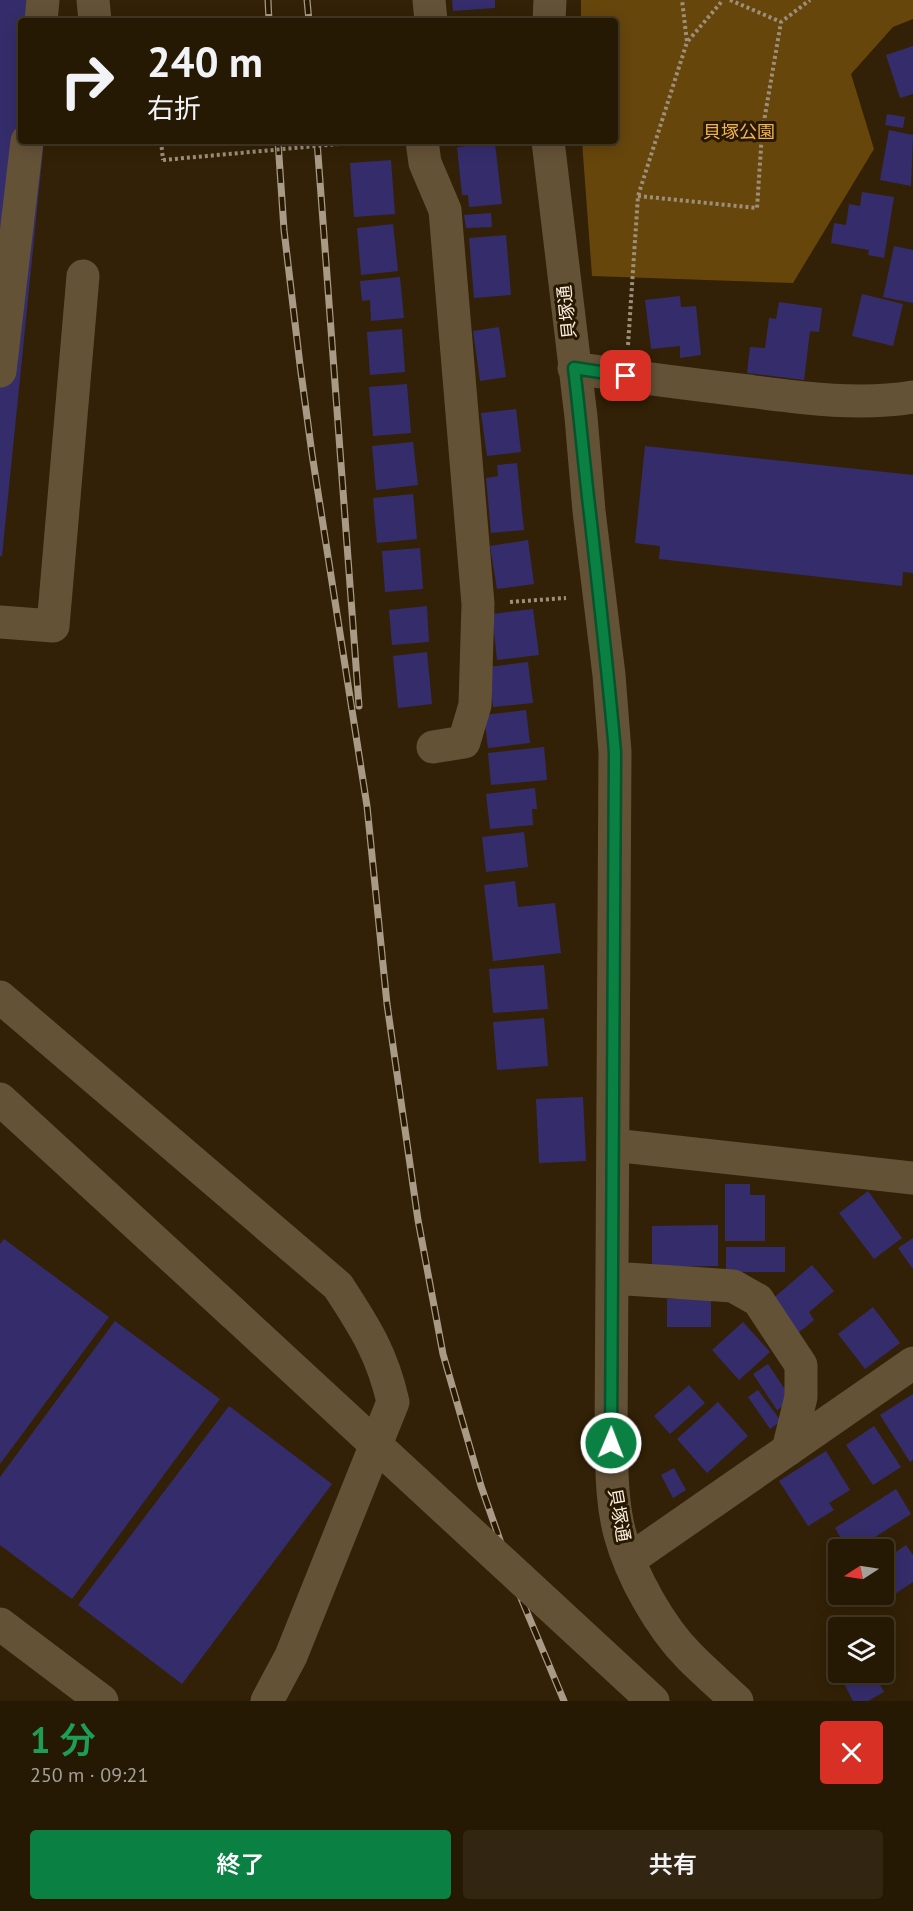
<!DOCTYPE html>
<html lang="ja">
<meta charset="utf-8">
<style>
:root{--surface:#261904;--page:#322613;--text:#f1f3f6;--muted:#a4a09a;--line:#423826;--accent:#0b8043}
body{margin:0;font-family:"PT Sans","Noto Sans JP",sans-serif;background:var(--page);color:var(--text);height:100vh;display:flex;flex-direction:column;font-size:22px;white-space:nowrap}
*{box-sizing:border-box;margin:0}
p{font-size:20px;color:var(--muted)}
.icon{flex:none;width:33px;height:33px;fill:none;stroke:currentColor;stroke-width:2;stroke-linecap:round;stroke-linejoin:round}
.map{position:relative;height:1701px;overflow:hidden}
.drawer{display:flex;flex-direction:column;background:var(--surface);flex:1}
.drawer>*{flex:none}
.banner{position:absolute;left:18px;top:18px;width:600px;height:126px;border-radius:6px;box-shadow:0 3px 15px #0003,0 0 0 2px var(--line);background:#261904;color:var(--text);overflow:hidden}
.needle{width:39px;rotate:258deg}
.controls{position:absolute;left:828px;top:1539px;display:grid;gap:12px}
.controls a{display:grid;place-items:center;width:66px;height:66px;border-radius:6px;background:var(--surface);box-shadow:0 3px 15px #0003,0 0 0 2px var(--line);font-size:30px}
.pin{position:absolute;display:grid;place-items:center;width:51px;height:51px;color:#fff;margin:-26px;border-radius:12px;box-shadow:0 3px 9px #0006}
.me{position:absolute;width:66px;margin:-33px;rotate:1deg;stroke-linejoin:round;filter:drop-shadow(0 0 4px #0008)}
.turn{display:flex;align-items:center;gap:21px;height:126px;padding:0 30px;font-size:27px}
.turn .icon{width:78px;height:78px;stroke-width:2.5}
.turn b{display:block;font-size:42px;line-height:51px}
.round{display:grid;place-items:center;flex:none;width:63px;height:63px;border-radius:6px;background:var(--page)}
.summary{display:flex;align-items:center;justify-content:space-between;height:102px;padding:0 30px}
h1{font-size:36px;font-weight:600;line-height:45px;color:#1e9e55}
.cta{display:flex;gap:12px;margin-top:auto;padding:12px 30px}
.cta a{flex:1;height:69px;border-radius:6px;background:var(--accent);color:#fff;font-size:24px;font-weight:600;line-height:69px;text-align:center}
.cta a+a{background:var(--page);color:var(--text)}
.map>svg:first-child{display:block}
.green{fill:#67460c}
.building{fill:#352d6b}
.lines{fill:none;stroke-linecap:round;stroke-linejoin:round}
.path{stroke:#9d8f7a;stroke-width:4;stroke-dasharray:3 3;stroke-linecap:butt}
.minor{stroke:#645237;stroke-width:33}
.rail-casing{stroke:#a89a86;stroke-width:7}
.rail{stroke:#281800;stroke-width:4.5;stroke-dasharray:14;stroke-linecap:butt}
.path-bridge{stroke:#9d8f7a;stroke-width:4;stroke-dasharray:3 3;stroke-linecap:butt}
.minor-bridge{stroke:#645237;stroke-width:33}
.route-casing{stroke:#07532c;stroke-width:15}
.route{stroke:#0b8043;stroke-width:10}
.labels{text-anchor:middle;stroke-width:6;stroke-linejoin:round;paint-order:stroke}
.park-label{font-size:18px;fill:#f2b451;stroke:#281800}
.street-label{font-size:18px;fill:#f8edde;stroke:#281800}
</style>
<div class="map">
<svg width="913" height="1701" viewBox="0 0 913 1701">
<rect width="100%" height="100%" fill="#322106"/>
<path class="green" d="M581,0h332v19l-20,8 -42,47 23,75 -81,134 -201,-7 -10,-135h33v-120h-34z"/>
<path class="building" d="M0,0h59l-2,21h-36v120h23l-42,415h-2z
M452,0h43v8l-42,3z
M913,46v48l-13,4 -14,-43z
M887,114l18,3 -2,11 -18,-3z
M889,130l24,5 -2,51 -31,-6z
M495,143l7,61 -33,3 -1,-12h-6l-5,-48z
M391,160l4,54 -41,3 -4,-54z
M862,192l32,5 -10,61 -16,-3 1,-5 -38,-7 3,-20 12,2 3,-21 11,2z
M491,213l1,14 -26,1 -2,-13z
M393,224l5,47 -37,4 -4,-47z
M506,235l5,60 -37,3 -5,-60z
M894,246l19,4v53l-30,-6z
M400,277l4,41 -33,3 -1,-21 -8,1 -2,-20z
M862,294l41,10 -10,42 -41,-10z
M680,296l1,11 15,-1 5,49 -21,3v-12l-29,3 -6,-49z
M779,302l43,6 -3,24 -9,-1 -6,49 -57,-7 3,-26 15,1 4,-30 7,1z
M499,327l7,50 -26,4 -7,-50z
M402,329l3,43 -35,3 -3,-43z
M407,384l4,49 -38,3 -4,-49z
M516,409l5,43 -34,4 -6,-43z
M413,442l5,43 -42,5 -4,-44z
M645,446l268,29v98l-10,-1 -1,14 -243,-27 1,-13 -25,-3z
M517,463l7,67 -33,3 -5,-55 12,-2 -1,-11z
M413,494l4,45 -40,4 -4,-45z
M528,540l6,44 -37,5 -7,-43z
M420,548l3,41 -38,3 -3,-41z
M427,606l2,36 -37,3 -3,-35z
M533,609l6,46 -42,5 -5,-46z
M427,652l5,52 -34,4 -5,-52z
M528,662l5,41 -40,4 -5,-40z
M526,710l4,33 -42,5 -4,-33z
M544,747l3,33 -56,5 -3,-32z
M535,788l2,21h-5l1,16 -43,4 -4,-35z
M524,832l4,35 -42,5 -4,-35z
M515,881l3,26 37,-4 6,50 -68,8 -9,-76z
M544,965l4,44 -55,4 -4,-44z
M544,1018l4,48 -51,4 -4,-48z
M583,1097l3,64 -47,2 -3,-64z
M725,1184h25v11h15v46h-40z
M868,1191l34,47 -28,21 -35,-46z
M718,1225v41l-66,1v-41z
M913,1238v31l-15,-21z
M4,1239l105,78 -109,147v-220z
M726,1247h59v25h-59z
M812,1265l22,26 -25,21 5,8 -16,13 -28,-32z
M667,1299h44v28h-44z
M873,1307l27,36 -35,26 -27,-35z
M115,1321l105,78 -148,200 -72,-54v-68z
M743,1322l27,30 -31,28 -27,-30z
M768,1364l24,36 -15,10 -24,-36z
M689,1385l16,18 -35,31 -16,-18z
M758,1390l23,31 -11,8 -22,-32z
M913,1394v66l-3,2 -30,-47z
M718,1402l30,34 -41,37 -30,-34z
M229,1406l103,78 -150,200 -104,-79z
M874,1426l27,41 -28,18 -27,-40z
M826,1451l24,39 -21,13 5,7 -26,16 -29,-45z
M674,1468l12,22 -13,8 -12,-23z
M896,1489l15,25 -56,36h-7l-13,-22z
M906,1545l7,10v27l-27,18 -2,-4v-36z
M884,1665l6,12 -11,6 5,9 -16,9h-15l-11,-21 14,-8h28z"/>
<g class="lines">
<path class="path" d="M730,0l51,22
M688,41l35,-41
M161,141l2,19
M638,196l119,12 5,-75 19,-111 29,-22
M628,345l10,-149 49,-154 -5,-42
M510,602l56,-4"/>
<path class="minor" d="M93,0l2,21
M429,0l2,21
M41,21l2,-21
M549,21l1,-21
M422,141l3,22 20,47 33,394 -3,101 -11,37 -31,5
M548,141l33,276 8,94 20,164 6,77 -4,691c1,30 1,62 9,91 11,41 40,93 70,123 15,15 31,29 47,44
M574,368c58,9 115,16 174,23 54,7 111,15 165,6
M0,371l27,-230
M0,622l53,4 30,-350
M0,997l338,289c26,40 44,67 55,116l-102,254 -24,45
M0,1099l233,214
M613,1145l300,33
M612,1278l121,8 25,14 43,65v32l-13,53
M629,1560l284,-197
M0,1624l102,77"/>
<defs>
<path id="rail" d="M268,0l1,21
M307,0l2,21
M278,141l6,89 16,135 12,89 55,352 20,198 31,216 25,134 38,132 35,100 48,115
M317,141l42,565"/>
</defs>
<use href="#rail" class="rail-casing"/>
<use href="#rail" class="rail"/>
<path class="path-bridge" d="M163,160l208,-19"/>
<path class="minor-bridge" d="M233,1313l420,388"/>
</g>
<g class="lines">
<defs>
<path id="route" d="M611,1443l4,-691c-7,-80 -16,-159 -25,-238 -6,-49 -10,-97 -16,-146l52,8"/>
</defs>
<use href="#route" class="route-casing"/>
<use href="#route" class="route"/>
</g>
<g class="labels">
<g class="park-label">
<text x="739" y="138">貝塚公園</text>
</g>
<g class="street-label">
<text transform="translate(567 312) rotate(-96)" y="6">貝塚通</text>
<text transform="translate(619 1515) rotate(80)" y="6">貝塚通</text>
</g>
</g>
</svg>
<div class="controls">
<a><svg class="needle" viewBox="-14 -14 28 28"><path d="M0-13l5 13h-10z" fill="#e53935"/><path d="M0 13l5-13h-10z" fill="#a4a09a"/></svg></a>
<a><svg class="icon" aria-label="layers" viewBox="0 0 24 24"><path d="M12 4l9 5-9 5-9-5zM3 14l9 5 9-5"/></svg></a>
</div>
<div class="pin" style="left:626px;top:376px;background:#d93025"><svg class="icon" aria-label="arrive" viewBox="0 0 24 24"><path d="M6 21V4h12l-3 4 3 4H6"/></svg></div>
<svg class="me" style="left:611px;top:1443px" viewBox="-20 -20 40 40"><circle r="17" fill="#0b8043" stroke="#fff" stroke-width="3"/><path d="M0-11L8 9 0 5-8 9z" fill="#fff"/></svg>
<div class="banner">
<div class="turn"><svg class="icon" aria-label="right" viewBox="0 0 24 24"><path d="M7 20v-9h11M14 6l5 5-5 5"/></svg><div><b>240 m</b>右折</div></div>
</div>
</div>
<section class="drawer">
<div class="summary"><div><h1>1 分</h1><p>250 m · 09:21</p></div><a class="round" style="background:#d93025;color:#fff"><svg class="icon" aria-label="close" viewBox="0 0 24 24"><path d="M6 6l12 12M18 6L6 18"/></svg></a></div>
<div class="cta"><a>終了</a><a>共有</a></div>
</section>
